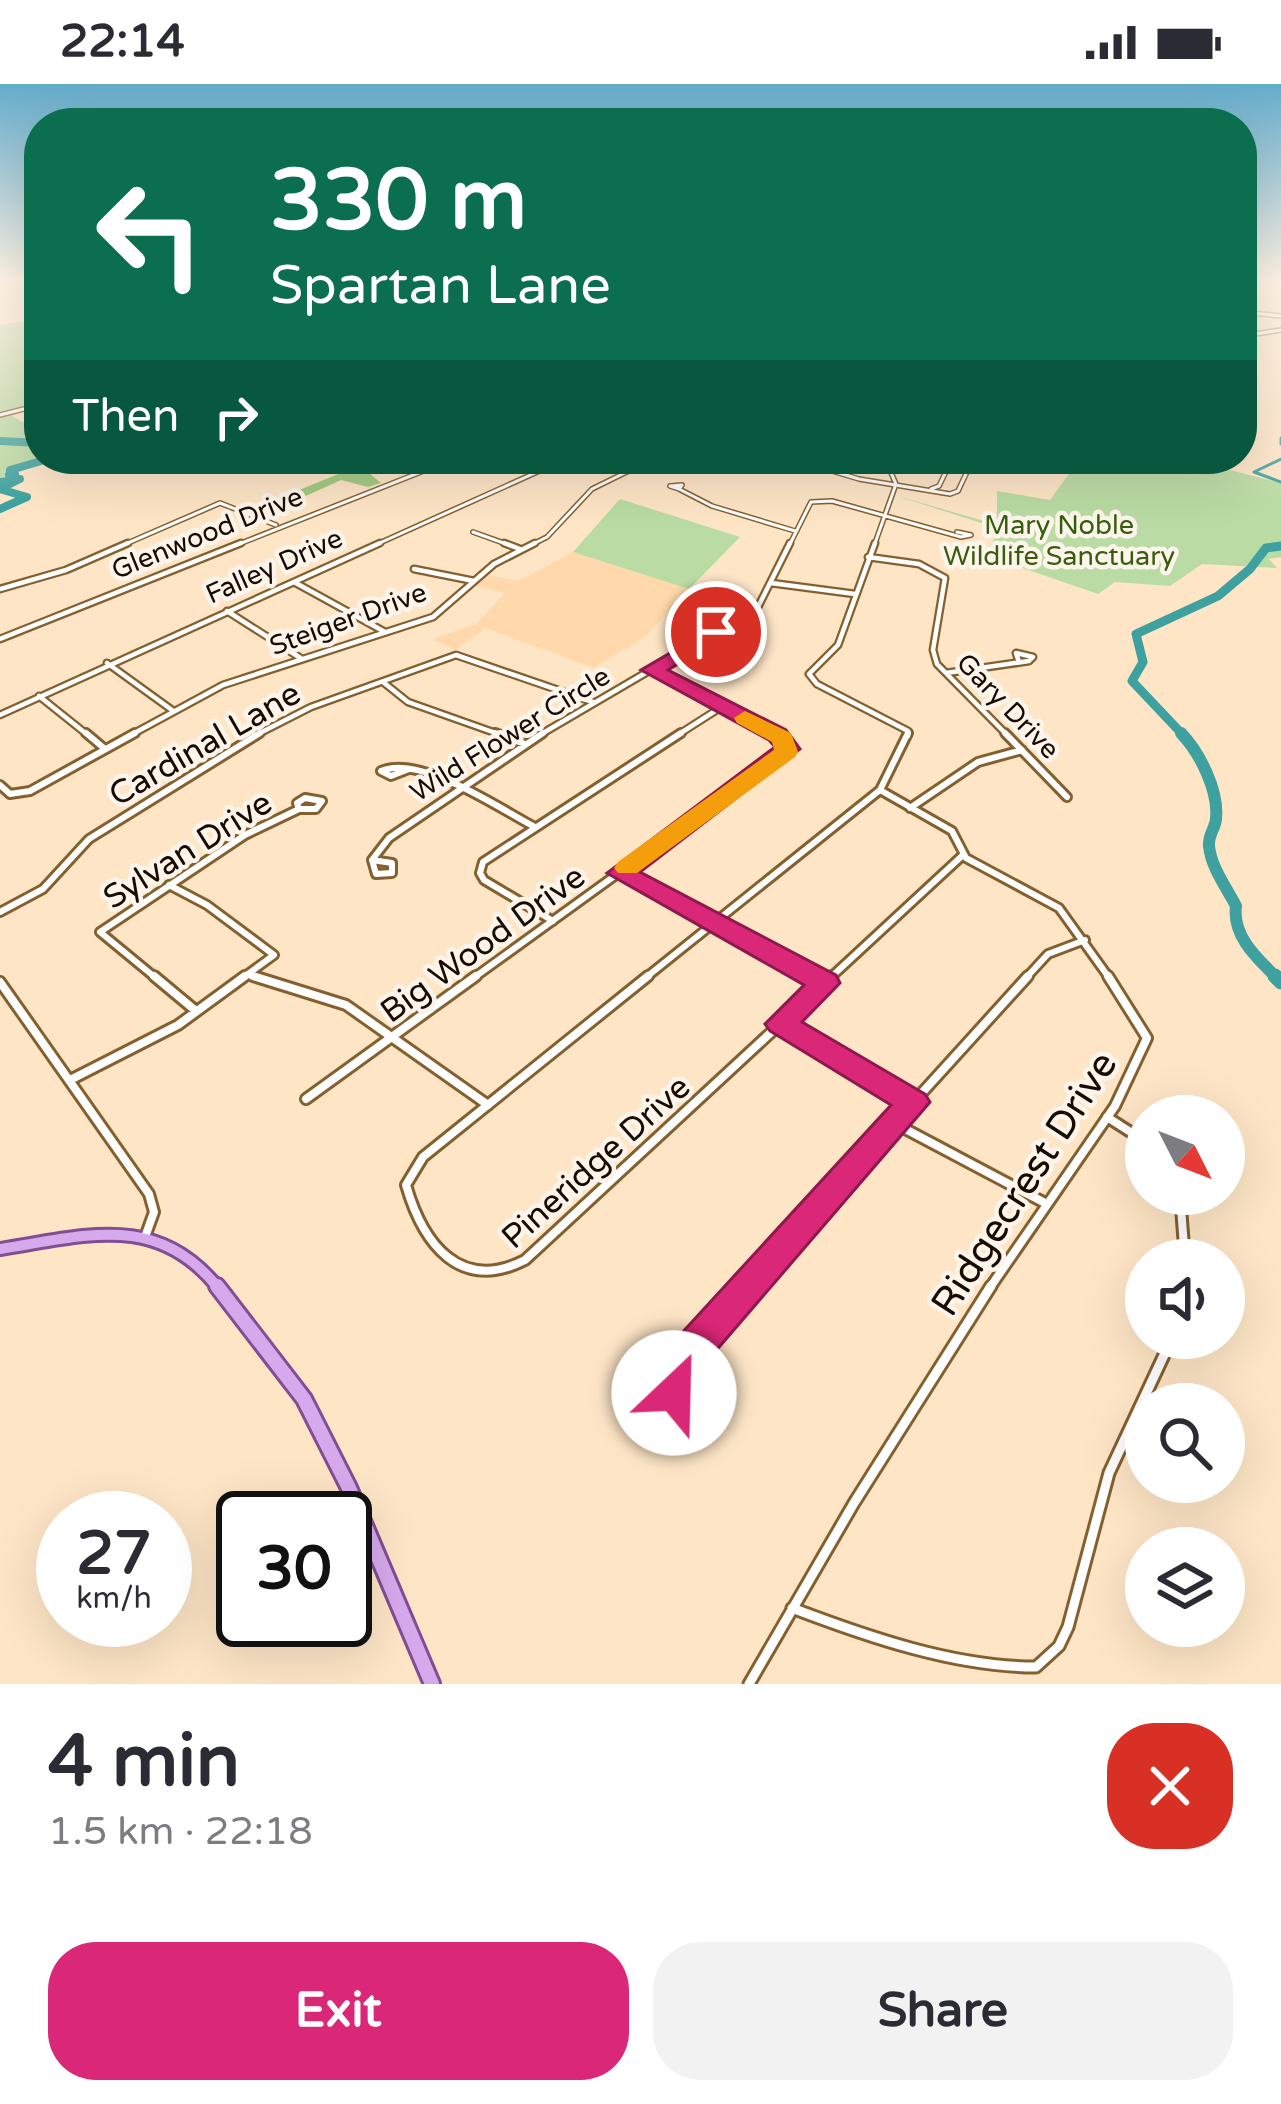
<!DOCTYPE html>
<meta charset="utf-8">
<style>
:root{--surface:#fff;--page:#f2f2f3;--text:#2b2b33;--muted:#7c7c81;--accent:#db2777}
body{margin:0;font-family:"Varela Round",sans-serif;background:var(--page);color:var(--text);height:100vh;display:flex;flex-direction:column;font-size:45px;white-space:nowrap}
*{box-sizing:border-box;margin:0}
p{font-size:39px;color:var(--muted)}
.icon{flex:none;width:66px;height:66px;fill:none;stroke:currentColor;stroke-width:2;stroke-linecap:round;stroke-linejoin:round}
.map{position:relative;height:1600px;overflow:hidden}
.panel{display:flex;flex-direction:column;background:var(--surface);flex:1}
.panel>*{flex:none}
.top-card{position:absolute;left:24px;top:24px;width:1233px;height:366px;border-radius:48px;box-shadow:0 12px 48px #0002;background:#0b6e4f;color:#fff;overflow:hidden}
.needle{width:78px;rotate:132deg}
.controls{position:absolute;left:1125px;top:1011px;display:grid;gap:24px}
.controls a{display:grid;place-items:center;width:120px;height:120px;border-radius:50%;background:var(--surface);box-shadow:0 12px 48px #0002;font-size:60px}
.speed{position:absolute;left:36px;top:1407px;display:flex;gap:24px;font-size:60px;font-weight:700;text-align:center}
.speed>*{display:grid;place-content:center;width:156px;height:156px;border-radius:50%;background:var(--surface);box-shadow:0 12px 48px #0002;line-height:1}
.speed small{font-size:30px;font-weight:400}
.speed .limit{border:6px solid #111;border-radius:18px;background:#fff;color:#111}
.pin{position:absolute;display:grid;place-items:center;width:102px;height:102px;color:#fff;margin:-51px;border:6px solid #fff;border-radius:50%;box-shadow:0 3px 12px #0007}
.me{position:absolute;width:132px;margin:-66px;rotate:24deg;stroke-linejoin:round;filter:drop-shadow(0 0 9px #0008)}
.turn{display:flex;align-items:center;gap:42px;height:252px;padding:0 48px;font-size:54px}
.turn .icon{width:156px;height:156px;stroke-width:2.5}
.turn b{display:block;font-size:84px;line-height:102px}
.then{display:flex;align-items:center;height:114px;padding:0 48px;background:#0003;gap:24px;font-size:45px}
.round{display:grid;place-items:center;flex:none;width:126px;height:126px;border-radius:48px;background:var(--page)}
.summary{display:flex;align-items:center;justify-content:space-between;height:204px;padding:0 48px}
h1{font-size:72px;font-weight:700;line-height:90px}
.cta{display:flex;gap:24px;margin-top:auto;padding:24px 48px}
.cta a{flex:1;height:138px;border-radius:48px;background:var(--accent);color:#fff;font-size:48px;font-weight:700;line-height:138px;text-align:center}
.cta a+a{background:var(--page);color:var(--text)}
.status{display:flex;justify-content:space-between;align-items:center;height:84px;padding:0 60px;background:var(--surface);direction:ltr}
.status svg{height:33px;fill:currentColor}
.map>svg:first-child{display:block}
.built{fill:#ffd9ab}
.green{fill:#badba3}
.forest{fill:#9dc97c}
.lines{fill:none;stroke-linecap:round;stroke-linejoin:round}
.stream{stroke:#3ea19f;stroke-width:3}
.river-far3{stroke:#3ea19f;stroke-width:8}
.river-far2{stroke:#3ea19f;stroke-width:9}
.river-far1{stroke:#3ea19f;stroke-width:12}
.river{stroke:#3ea19f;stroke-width:15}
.minor-far4-casing{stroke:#85602f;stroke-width:6}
.minor-far3-casing{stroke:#85602f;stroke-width:9}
.minor-far2-casing{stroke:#85602f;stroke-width:12}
.minor-far1-casing{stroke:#85602f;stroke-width:14}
.minor-casing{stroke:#85602f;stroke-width:15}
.major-far1-casing{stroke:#824d92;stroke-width:16}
.major-casing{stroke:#824d92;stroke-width:20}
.minor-far4{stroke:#fff;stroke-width:3}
.minor-far3{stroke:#fff;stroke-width:4.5}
.minor-far2{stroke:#fff;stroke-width:6}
.minor-far1{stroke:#fff;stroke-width:8}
.minor{stroke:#fff;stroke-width:9}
.major-far1{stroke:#d6a9ed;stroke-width:10}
.major{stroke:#d6a9ed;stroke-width:14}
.route{fill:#db2777;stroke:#8e194d;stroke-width:3}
.slow{fill:#f59e0b}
.labels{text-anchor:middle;stroke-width:9;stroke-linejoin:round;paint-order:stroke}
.far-park-label{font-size:27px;fill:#375e0c;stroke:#fdf5eb}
.far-street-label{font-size:27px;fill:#190b00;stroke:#fdf5eb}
.street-label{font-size:33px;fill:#190b00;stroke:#fdf5eb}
.near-street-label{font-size:39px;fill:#190b00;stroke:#fdf5eb}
</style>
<div class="status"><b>22:14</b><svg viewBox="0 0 49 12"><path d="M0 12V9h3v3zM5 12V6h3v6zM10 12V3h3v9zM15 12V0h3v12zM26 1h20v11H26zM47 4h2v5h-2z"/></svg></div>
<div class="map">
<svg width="1281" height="1600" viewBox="0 0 1281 1600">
<rect width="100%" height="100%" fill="#fee5c6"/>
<path class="built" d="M573,468l116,37 -43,47 -52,32 -108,-40 -31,22 -22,-11 43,-15 29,-31 -30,-7 13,-11 30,6z"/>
<path class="green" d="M39,235v85l-39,9v-88z
M9,330l13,8 17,-3v40h21l-60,19v-61z
M1094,375h92l95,24v74l-12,2 8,9 -75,-4 -32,22 -55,-4 -17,12 -113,-39 15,-26 -106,-34 97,28 6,-6v-26l53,9 24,-33 20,1z
M620,415l120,38 -51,52 -116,-37z"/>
<path class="forest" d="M375,375h29l-35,14 12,10 -13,4 -27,-7 -44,20 4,6 -6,2 -18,-9z"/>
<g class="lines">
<path class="stream" d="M1281,354v6
M1281,375l-27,13 27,10"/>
<path class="river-far3" d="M0,357l39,2
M9,391l6,-1 -5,-4 38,-11
M0,398l20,-3 -20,10 27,8 -27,12"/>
<path class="river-far2" d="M1184,652l-52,-55 11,-19 -7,-28 82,-38 32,-27 16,-21 15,-2"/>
<path class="river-far1" d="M1181,649c19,20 38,58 35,86 -1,10 -8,16 -7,27 2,21 17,41 27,60 -4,31 22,53 42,73"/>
<path class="river" d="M1275,892l6,6"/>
<defs>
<path id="minor-far4" d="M1242,228l39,4
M1242,252l39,-6
M0,331l39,-10
M792,375l67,20 91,15 8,-3 15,-32
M682,401l-3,4 -9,-3z
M679,405l33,17 83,25
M931,405l8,-3 13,-27
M473,448l39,14
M121,462l99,-43 56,22
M234,462l197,-78
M373,462l193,-87
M529,462l18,-9 45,-48 61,-30
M789,462l22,-44 21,-1 129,36 10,-2 -14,-3
M874,462l22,-62 -11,-25"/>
<path id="minor-far3" d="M504,459l16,6
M875,459l-37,102 -29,29 8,10 91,47v5
M868,473l51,7 26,14 -12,72 4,14 71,72
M414,485l60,12
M294,498l91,50
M771,499l84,11
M0,505l66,-19 62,-27
M227,527l75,48
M0,555l241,-96
M107,579l65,47
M652,586l128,66
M946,589l83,-12 4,-4 -17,-4 3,9
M383,598l25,20 96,34
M39,612l50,40
M0,631l380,-172
M129,652l94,-51 210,-68 61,-53 41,-21
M254,652l57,-29 145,-52 137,47
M538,652l220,-129 32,-64
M676,652l47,-30"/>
<path id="minor-far2" d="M86,649l19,16
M495,649l30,11
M1005,649l62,64
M409,685l-18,7 -10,-5c39,-17 116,36 152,55
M0,701l10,9 20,-3 105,-58
M880,706l72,41 14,27 93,50 51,71
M305,714l17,3 -6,8h-17l-2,-6z
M910,724l68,-46 44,-12
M372,776l20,3v10l-16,1z
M372,776l17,-22 154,-105
M621,789l197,106
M169,801l38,20 67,50 -33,24
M0,828l43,-23 46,-50 171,-106
M553,837l-69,-41 -4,-7 3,-11 198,-129
M249,891l14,4
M157,895l-57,-47 145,-97 54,-26
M472,895l314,-227v-10l-11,-9
M644,895l236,-189 28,-57
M829,895l134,-124
M1025,895l23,-25 37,-14"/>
<path id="minor-far1" d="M154,892l42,35
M253,892l93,29 142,100
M648,892l-225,181 -17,28c17,59 54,108 119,75l307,-284
M812,892l11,6
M0,898l149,212 5,18 -9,25
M781,940l131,78
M70,996l108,-55 67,-49
M306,1015l170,-123
M1107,1033l39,25
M894,1039l151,80
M1180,1110l5,66
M744,1205l284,-313
M989,1205l126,-183 32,-68 -39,-62"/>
<path id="minor" d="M680,1278l16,18 -1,9 -10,6 -14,-4 -3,-13 17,-23 62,-69
M792,1524c76,29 163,59 244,59l23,-21 9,-19 41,-154 63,-135
M749,1600l105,-181 137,-217"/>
<path id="major-far1" d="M0,1165c85,-13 158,-38 219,40"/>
<path id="major" d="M217,1202l87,113 45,89 83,196"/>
</defs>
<use href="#minor-far4" class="minor-far4-casing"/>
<use href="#minor-far3" class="minor-far3-casing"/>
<use href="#minor-far2" class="minor-far2-casing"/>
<use href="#minor-far1" class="minor-far1-casing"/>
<use href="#minor" class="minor-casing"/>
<use href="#major-far1" class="major-far1-casing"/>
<use href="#major" class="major-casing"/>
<use href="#minor-far4" class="minor-far4"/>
<use href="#minor-far3" class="minor-far3"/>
<use href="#minor-far2" class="minor-far2"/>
<use href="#minor-far1" class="minor-far1"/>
<use href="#minor" class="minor"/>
<use href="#major-far1" class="major-far1"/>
<use href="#major" class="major"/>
</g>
<linearGradient id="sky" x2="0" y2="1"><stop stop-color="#64accb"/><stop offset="0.47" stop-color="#fff3e5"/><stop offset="1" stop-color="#fff3e5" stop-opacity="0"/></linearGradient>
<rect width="1281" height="419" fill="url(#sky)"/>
<path class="route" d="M716,542l7,2v9l-55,33 118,60 14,19 -160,123 196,103 4,8 -38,39 123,72 5,8 -241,280 5,11 -6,14 -14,5 -15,-5 -12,-24 10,-23 234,-255 -121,-74 -5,-7 39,-39 -197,-112 168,-126 -6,-7 -128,-70z"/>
<path class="slow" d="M745,627l46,22 7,19 -3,5 -158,116h-19l-4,-5 4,-6 156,-112 -2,-8 -35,-19 -3,-5z"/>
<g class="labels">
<g class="far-park-label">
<text x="1059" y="450">Mary Noble<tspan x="1059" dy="31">Wildlife Sanctuary</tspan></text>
</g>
<g class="far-street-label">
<text transform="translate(207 449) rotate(-22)" y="9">Glenwood Drive</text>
<text transform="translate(274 482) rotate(-24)" y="9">Falley Drive</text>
<text transform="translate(348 535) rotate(-20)" y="9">Steiger Drive</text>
<text transform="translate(1008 622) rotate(46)" y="9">Gary Drive</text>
<text transform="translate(510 650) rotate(-32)" y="9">Wild Flower Circle</text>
</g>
<g class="street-label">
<text transform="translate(204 659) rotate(-30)" y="12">Cardinal Lane</text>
<text transform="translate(187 765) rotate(-32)" y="12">Sylvan Drive</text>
<text transform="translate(482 859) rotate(-36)" y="12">Big Wood Drive</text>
<text transform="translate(595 1077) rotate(-42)" y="12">Pineridge Drive</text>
</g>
<g class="near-street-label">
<text transform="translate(1023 1099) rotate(-57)" y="14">Ridgecrest Drive</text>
</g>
</g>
</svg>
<div class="controls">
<a><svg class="needle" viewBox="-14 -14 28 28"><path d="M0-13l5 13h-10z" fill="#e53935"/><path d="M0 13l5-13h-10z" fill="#7c7c81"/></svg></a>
<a><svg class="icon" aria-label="sound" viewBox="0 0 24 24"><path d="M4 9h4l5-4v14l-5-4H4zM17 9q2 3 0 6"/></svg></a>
<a><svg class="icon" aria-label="search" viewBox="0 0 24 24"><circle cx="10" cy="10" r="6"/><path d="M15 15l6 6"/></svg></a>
<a><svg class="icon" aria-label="layers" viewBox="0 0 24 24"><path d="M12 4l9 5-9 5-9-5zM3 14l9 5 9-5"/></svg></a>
</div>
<div class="speed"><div>27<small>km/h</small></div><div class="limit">30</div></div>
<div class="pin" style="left:716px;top:548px;background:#d93025"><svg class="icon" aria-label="arrive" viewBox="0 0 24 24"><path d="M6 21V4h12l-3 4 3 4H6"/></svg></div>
<svg class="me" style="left:674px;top:1309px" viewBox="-20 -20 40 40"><circle r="19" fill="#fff"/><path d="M0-13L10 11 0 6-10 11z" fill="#db2777"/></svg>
<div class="top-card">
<div class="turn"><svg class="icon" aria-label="left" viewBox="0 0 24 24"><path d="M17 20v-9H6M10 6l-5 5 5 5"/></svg><div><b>330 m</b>Spartan Lane</div></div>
<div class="then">Then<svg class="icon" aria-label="right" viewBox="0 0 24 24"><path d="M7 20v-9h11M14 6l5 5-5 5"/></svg></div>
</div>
</div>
<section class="panel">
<div class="summary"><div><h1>4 min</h1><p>1.5 km · 22:18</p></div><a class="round" style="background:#d93025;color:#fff"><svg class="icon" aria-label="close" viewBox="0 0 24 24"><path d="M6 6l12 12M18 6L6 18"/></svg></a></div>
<div class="cta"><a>Exit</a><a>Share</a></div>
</section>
